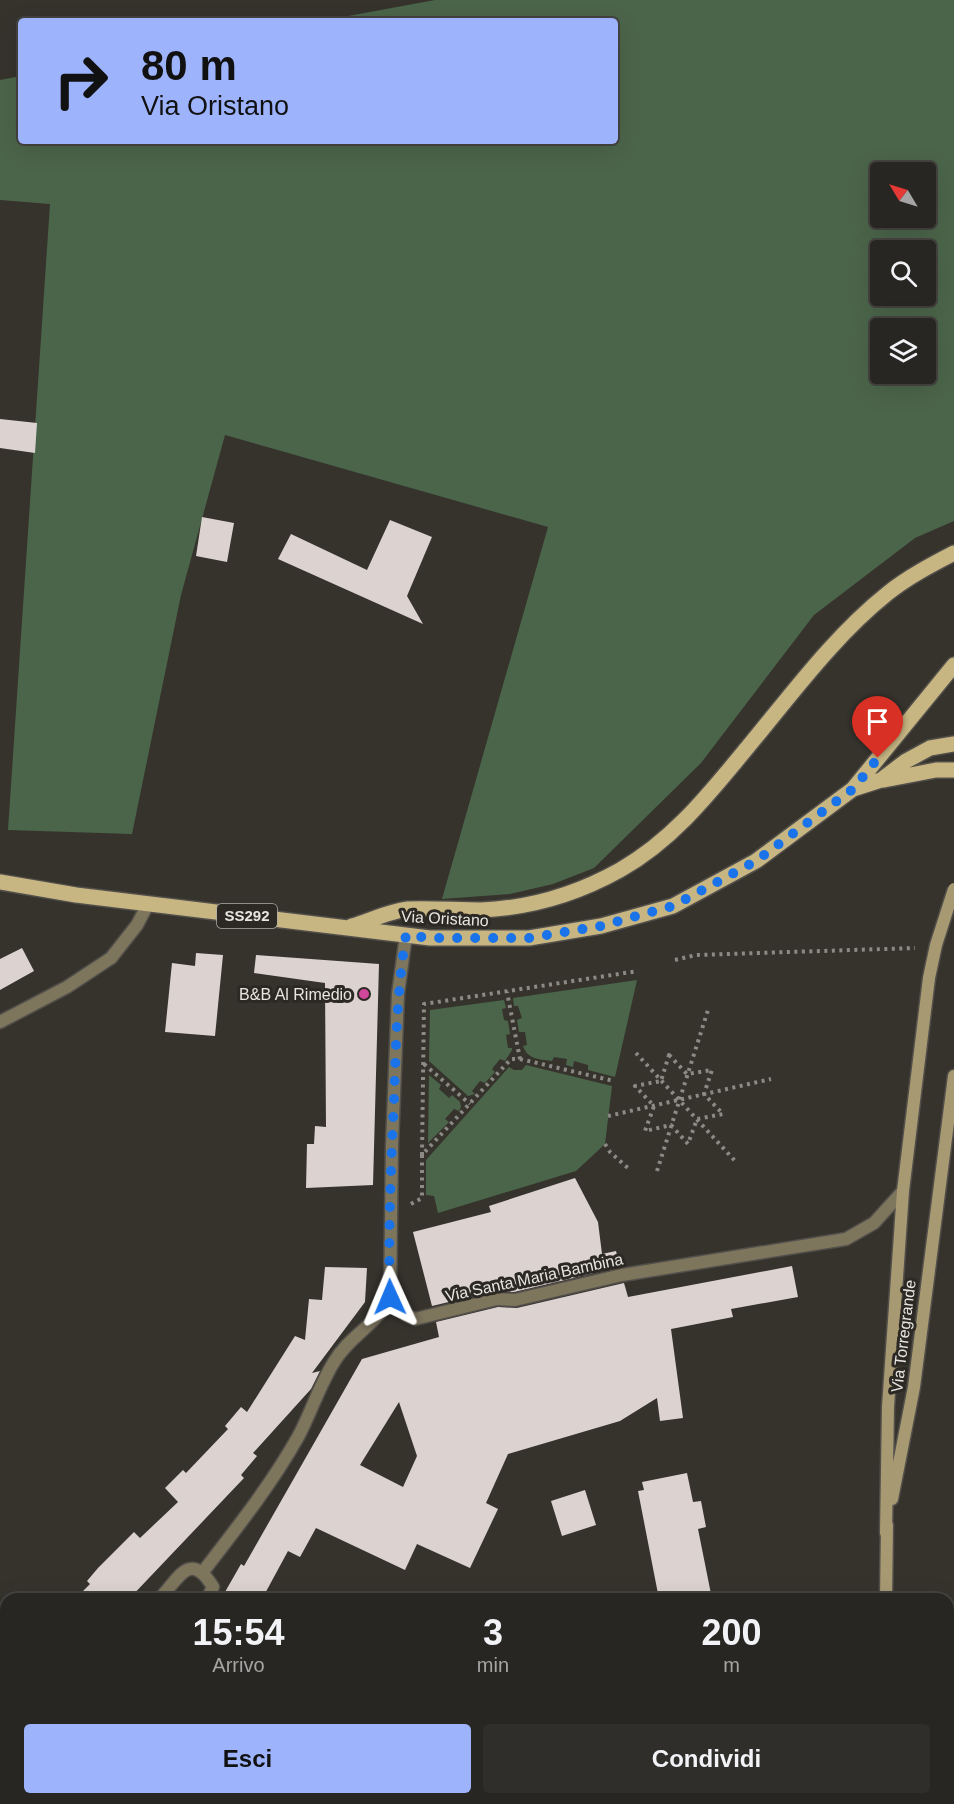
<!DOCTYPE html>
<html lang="it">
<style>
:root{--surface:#282622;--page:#302e2a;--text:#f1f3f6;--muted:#a5a5a5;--line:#444340;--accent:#9db4fd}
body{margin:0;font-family:Helvetica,sans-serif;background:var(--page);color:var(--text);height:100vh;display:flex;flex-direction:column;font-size:22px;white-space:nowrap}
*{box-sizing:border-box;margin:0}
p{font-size:20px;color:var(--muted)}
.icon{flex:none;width:33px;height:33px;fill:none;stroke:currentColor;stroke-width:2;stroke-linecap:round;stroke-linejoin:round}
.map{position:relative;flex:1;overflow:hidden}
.panel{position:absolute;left:0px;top:1593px;width:954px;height:212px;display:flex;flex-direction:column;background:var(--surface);border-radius:18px 18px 0 0;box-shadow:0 6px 24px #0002,0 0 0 2px var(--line)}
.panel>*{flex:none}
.hud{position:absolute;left:18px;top:18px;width:600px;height:126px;border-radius:6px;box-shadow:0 6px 24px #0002,0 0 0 2px var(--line);background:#9db4fd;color:#111;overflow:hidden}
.needle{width:39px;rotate:308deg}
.buttons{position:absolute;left:870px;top:162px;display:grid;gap:12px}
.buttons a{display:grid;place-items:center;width:66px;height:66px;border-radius:6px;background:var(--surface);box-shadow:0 6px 24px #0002,0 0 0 2px var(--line);font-size:30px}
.pin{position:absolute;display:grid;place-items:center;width:51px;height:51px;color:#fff;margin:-62px -26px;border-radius:50% 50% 50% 0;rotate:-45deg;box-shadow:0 0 6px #0007}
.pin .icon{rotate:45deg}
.me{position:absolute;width:66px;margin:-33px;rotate:359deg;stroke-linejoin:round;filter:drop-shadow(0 0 4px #0008)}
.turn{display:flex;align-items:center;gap:21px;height:126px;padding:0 24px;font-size:27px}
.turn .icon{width:78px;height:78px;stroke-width:2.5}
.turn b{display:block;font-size:42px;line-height:51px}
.eta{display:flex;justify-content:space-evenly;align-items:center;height:102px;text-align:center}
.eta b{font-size:36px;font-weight:700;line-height:42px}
.cta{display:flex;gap:12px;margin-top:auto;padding:12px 24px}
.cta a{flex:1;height:69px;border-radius:6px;background:var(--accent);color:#111;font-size:24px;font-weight:700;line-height:69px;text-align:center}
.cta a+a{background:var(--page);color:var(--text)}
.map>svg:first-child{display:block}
.green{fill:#4b654a;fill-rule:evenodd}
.building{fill:#dcd3d1;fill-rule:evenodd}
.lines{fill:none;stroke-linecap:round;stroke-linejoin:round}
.service-casing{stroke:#524f4a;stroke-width:15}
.minor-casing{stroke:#524f4a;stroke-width:15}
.secondary-casing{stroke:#524f4a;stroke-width:15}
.primary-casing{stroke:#524f4a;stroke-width:18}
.path{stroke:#8c8a85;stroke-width:4;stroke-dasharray:3 4.5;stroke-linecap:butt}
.service{stroke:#7e755d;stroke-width:12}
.minor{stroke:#7e755d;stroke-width:12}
.secondary{stroke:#a79972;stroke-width:12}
.primary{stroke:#c7b582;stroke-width:15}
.secondary-bridge-casing{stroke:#524f4a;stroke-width:15;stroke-linecap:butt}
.secondary-bridge{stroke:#a79972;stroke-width:12}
.route{stroke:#1a73e8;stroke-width:10;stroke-dasharray:0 18}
.hotel-dot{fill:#d1479c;stroke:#2c2924;stroke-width:2}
.labels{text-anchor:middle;stroke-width:6;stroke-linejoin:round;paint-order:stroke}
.shield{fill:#2c2924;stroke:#afada8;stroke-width:1.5}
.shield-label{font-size:15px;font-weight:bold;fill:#e7e5e1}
.street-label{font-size:16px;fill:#e7e5e1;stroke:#2c2924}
.poi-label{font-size:16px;fill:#e7e5e1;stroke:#2c2924;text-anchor:end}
</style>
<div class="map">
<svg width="954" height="1804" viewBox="0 0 954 1804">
<rect width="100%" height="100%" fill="#36332d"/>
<path class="green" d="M435,0h519v521l-39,17 -101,77 -113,148 -107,105 -41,16 -43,10 -68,5 106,-372 -323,-92 -44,160 -49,239 -124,-4 42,-626 -50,-4v-120l21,-4v65h594v-120h-294zM880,172h46v46h-46zM880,250h46v46h-46zM880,328h46v46h-46z
M637,980l-22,97 -27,-7v-5l-14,-4 -1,6 -7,-2 1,-6 -13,-2 -2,4c-13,-2 -24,-1 -29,-15l4,-1 -2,-13h-6l-2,-12 5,-2 -4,-12h-4l-1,-8z
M504,1000l2,8 -4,1 2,11 4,1 2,13 -4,1 2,13h4v2l-7,11 -5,-2 -8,10 3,3 -10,11 -5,-2 -8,10 3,3 -7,2 -39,-35 1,-51z
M526,1065l86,21 -7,58 -29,27 -138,42 -4,-17 -8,-1v-35l83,-93 5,3h8z
M429,1075l12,10 -2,4 10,9 3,-3 8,7 1,5 -2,4 -5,-2 -9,10 4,3 -21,21z"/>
<path class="building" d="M0,419l37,4 -2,30 -35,-5z
M202,517l32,6 -7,39 -31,-6z
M390,520l42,17 -25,59 16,28 -145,-65 13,-25 76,36z
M22,948l12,23 -34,19v-31z
M196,953l27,2 -8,81 -50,-4 7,-69 23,3z
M256,955l123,9 -6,221 -67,3 1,-44h7l1,-18 11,1 -1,-144 -71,-10z
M575,1178l23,44 4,32 14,-3 4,16 -106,25 -19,-1 -63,15 -19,-74 78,-20 -2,-6z
M792,1266l6,31 -67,12 2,8 -62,12 12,89 -23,3 -3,-23 -37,23 -112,33 -22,49 12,6 -28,59 -53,-24 -12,26 -89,-42 -16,29 -12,-6 -26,48h-41l20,-35 3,2 118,-207 77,-22 -3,-15 62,-15 19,1 107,-25 4,14zM399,1402l18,54 -14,31 -43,-22z
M325,1267l42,1 -2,34 -53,71 8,-2 -9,18 -58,64 4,3 -16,19 3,3 -115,121h-54l15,-15 -3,-3 11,-13 36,-36 6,6 38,-36 -13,-14 18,-18 3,3 42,-44 -3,-3 16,-19 6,5 48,-76 10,4 4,-41 13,1z
M687,1473l6,29 8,-1 5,26 -8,2 14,70h-53l-21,-108 6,-1 -2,-8z
M585,1490l11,35 -34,11 -11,-35z"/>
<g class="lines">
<defs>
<path id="service" d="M184,1804l2,-6"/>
<path id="minor" d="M0,1022l67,-35 44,-29 26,-33 11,-21
M390,1297l16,18 9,4 82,-20 18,1 107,-25 224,-36 28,-16 29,-32
M202,1573c34,-44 69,-88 96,-136 13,-24 21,-51 36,-75 15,-26 42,-36 56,-65l2,-152 6,-151 8,-59
M159,1599c19,-18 30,-51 54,-12l-6,12
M0,1746l6,-1
M199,1798l13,6
M551,1804l13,-6"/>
<path id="secondary" d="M892,1499l22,-112 40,-311
M886,1533l2,-126 15,-216 26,-213
M886,1599l1,-74
M908,1798l1,6"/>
<path id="primary" d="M884,780l52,-10h18
M853,789l28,-9 25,-19 24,-13 24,-4
M0,882l76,13 354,43h99l72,-12 72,-20 83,-45 97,-72 101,-124
M352,926c17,-5 38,-15 56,-17 24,-1 49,1 73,1 50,-2 96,-16 139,-40 53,-30 89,-76 127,-122 44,-53 87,-112 141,-155 20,-16 43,-28 66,-40"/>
</defs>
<use href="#service" class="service-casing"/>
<use href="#minor" class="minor-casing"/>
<use href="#secondary" class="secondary-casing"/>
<use href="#primary" class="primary-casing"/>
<path class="path" d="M675,960l21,-5 219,-7
M636,1053l100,109
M669,1055l18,19 25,-4 -8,24 19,20 -26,5 -9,25 -17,-19 -26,6 9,-25 -19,-20 26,-5z
M520,1059l94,22
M424,1064l46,40
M608,1116l163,-37
M605,1144l5,8 18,16
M422,1155l2,-151 214,-33
M657,1171l51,-161
M411,1204l11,-6v-43l89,-96h9l-13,-67"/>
<use href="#service" class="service"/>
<use href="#minor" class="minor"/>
<use href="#secondary" class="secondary"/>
<use href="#primary" class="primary"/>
<defs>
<path id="secondary-bridge" d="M929,978l7,-33 18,-56"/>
</defs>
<use href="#secondary-bridge" class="secondary-bridge-casing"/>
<use href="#secondary-bridge" class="secondary-bridge"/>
</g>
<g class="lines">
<path class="route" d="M390,1297c-2,-66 1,-132 4,-197 2,-56 3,-110 12,-165l24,3h99l72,-12 72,-20 83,-45 97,-72 25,-31"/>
</g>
<circle class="hotel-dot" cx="364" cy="994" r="6"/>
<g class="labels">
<rect class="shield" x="217" y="904" width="60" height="24" rx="4.5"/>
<g class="shield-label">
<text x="247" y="921">SS292</text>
</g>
<g class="street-label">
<text transform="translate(445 918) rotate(3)" y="6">Via Oristano</text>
<text transform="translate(534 1277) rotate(-12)" y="6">Via Santa Maria Bambina</text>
<text transform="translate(903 1336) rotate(-83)" y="6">Via Torregrande</text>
</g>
<g class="poi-label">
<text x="352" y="1000">B&amp;B Al Rimedio</text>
</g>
</g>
</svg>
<div class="buttons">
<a><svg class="needle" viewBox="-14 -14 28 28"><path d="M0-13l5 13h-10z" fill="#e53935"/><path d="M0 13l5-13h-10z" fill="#a5a5a5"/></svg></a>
<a><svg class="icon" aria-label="search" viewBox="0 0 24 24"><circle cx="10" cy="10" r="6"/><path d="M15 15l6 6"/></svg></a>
<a><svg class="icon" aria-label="layers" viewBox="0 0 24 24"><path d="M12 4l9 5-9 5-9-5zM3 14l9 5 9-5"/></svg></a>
</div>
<div class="pin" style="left:878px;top:758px;background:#d93025"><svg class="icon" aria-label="arrive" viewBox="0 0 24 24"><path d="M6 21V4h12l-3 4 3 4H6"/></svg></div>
<svg class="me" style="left:390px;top:1297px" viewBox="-20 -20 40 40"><path d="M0-17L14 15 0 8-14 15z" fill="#1a73e8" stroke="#fff" stroke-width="4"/></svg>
<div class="hud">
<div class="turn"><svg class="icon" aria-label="right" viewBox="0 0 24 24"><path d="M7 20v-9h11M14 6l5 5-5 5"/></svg><div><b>80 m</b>Via Oristano</div></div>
</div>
<section class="panel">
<div class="eta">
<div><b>15:54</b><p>Arrivo</p></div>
<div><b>3</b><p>min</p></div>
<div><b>200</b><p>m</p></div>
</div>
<div class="cta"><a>Esci</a><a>Condividi</a></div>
</section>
</div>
